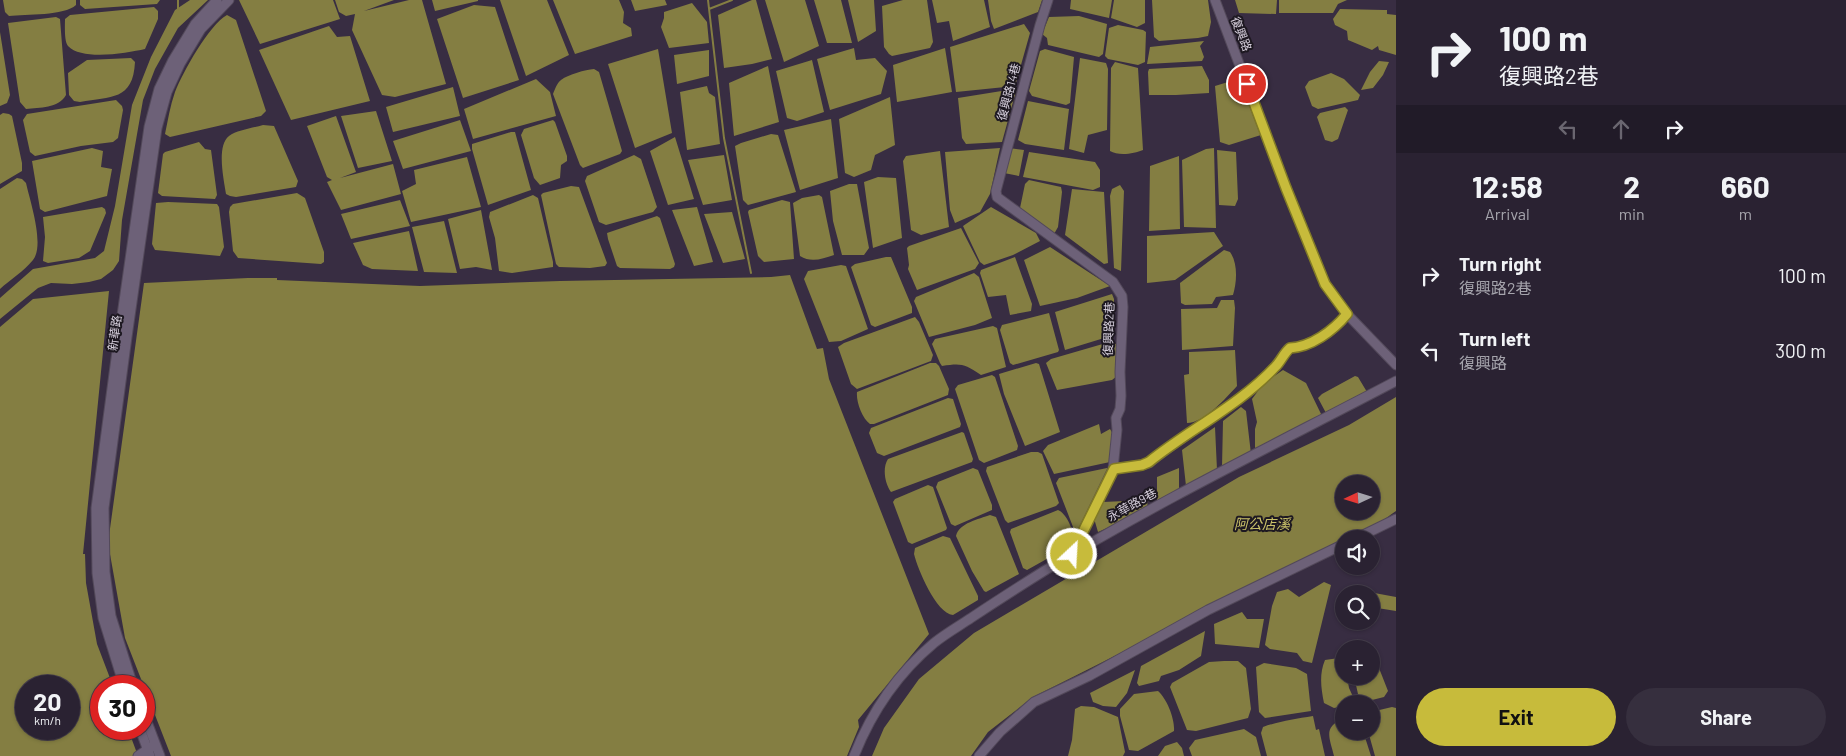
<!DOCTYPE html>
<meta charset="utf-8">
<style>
:root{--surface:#2a2232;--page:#362f3e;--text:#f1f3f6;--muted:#a5a4ac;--line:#463f4d;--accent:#c7bb3b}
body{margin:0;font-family:Barlow,"Noto Sans TC",sans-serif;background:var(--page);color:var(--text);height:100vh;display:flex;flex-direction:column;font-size:19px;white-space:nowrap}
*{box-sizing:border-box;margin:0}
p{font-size:16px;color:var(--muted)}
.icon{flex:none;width:28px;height:28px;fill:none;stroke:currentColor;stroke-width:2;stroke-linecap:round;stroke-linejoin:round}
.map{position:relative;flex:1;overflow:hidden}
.panel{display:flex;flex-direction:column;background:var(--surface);width:450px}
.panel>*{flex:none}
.guide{background:#2a2232;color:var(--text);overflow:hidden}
.needle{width:32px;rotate:266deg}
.tools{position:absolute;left:1335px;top:475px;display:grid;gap:10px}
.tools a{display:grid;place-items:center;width:45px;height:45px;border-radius:50%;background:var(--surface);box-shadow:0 1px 4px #0004,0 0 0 1px var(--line);font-size:25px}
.speed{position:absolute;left:15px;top:675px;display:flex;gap:10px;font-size:25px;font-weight:700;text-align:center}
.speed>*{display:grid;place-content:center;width:65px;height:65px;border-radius:50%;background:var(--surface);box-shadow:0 1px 4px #0004,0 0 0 1px var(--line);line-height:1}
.speed small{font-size:12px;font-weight:400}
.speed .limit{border:8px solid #d22;background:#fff;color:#111}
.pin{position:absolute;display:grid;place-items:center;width:42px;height:42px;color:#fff;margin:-21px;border:2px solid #fff;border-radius:50%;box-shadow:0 1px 5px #0007}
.me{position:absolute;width:55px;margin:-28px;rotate:25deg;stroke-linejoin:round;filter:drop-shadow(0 0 4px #0008)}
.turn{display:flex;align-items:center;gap:18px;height:105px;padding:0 20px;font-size:22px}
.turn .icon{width:65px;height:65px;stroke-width:2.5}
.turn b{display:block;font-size:35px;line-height:42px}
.lanes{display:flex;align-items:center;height:48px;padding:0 20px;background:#0003;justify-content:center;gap:25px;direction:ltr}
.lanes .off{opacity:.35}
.eta{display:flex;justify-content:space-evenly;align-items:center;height:85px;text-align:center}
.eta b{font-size:30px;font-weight:700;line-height:35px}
.primary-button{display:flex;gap:10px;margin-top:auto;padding:10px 20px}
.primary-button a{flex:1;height:58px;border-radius:30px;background:var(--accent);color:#111;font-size:20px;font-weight:700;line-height:58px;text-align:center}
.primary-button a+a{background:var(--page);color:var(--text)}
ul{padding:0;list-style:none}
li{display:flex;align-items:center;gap:15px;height:75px;padding:0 20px}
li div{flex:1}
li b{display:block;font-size:19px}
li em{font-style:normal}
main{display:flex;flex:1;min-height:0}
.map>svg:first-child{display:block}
.water{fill:#847e42;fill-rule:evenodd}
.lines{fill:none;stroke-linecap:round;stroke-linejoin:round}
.stream{stroke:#847e42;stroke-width:2}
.minor-casing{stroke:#53495a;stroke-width:11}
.minor{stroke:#6d6178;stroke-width:9}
.route-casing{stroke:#817a26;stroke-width:12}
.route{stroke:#c7bb3b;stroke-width:9}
.labels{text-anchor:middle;stroke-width:4;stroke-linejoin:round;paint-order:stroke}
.street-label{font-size:12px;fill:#d5cedb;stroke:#1d1821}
.water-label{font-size:14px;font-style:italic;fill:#cac269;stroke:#1d1821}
</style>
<main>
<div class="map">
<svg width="1396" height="756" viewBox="0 0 1396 756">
<rect width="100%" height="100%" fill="#382d42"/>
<path class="water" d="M3,0h73v5c-12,11 -50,9 -67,11l-4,-4z
M80,0h80l-3,4 -72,5 -5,-4z
M190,0h18l-30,28 -23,41 -12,31 -21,120 -3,41 -6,9 -12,9 -12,3 -17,2 -21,-1 -13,5 -38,31v-21l33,-29 62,-11 9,-7 11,-45 17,-101 19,-48 24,-47z
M239,0h94l7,19 -80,25z
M335,0h59l-30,11 45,-11h13l24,84 -51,13 -13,-2 -30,-65 3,-16 -9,2 -7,-4z
M432,0h46v1l-43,10z
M500,0h47l22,55 -43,21z
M553,0h66l5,12 -1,11 8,5 1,8 -57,18z
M631,0h34l2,5 -32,6z
M752,0h4l16,59 -20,5 -28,4 -6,-53z
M765,0h40l14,46 -35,16z
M814,0h27l11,43h-25z
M848,0h26l2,31 -18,11z
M903,0h24l6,42 -3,6 -38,8 -3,-2 -5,-7 -2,-41z
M932,0h52l6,27 -37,14 -4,-20 -12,2z
M988,0h54l-4,12 -44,17 -3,-8z
M1071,0h41l-3,18 -39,-9z
M1114,0h31v23l-8,4 -26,-9z
M1152,0h56l3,22 -3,14 -10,2 -39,3 -5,-4z
M1235,0h42l-1,14 -37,-1z
M1279,0h68l-9,4 -5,9h-54z
M692,3l15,19 2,21 -40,5 -8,-21 3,-9v-6z
M474,5l21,2 24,73 -56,18 -26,-79z
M154,7l4,4v8l-13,30c-18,4 -63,12 -77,-3 -4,-5 -3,-20 -3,-27l5,-4z
M1340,9l44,1h3v4l9,1v40l-17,-5 -1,-4 -6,4 -24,-10 -1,-9 -12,-6 -2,-6z
M227,15l9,5 30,91 -5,5 -91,21 -5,-3c3,-14 5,-28 10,-42 8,-20 34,-67 52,-77z
M1079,16l28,8 -4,30 -4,3 -51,-12 -1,-7 -5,-4 7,-17z
M56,17l4,2 6,76c-8,14 -26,12 -40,14l-6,-7 -12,-79z
M1024,24l6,9 -15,53 -59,6 -6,-45z
M1118,25l25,5 3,2 -1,30 -7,3 -30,-6 -3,-3 4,-28z
M329,26l8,11 13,-1 20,65 -79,19 -32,-70z
M0,32l10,63 -3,8 -7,3z
M1204,41l-4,5 4,11 -2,4 -55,3 3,-17z
M854,48l2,12 19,-2 12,13 -6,23 -51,16 -13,-51z
M945,48l7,44 -55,10 -4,-37z
M658,49l14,84 -37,15 -27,-84z
M1045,49l29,8 -4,46 -4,2 -34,-9 -3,-5 11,-40z
M709,50v26l-32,8 -3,-29z
M131,58l4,4c-2,39 -24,34 -55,40l-6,-1 -5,-6 -1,-22 19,-13z
M1080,58l26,5 2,6 -1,61 -19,5 -4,18 -15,-4z
M812,60l12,52 -27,9 -10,-3 -11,-47z
M1379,61l10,1 -6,13 -10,13 -12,2 9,-18z
M1115,62l23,6 5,82c-9,4 -25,6 -33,1l1,-83z
M768,66l11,56 -45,14 -5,-53z
M1202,66l7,14v13l-33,2h-27l-1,-23 1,-3z
M594,69l5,3 23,79 -2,3 -37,14 -3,-3 -27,-71c2,-5 4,-11 8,-14 8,-6 24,-10 33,-11z
M1331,73l13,6 16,16 -2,5 -40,9 -6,-3 -7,-19 4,-6z
M1241,78l20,57 -32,10 -9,-3 -5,-56z
M536,79l14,13 6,24 -83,23 -9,-30z
M707,86l2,7 6,4 5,47 -33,6 -7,-58z
M453,87l7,29 -67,16 -7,-25z
M1014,89l2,2 -14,51 -36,2 -4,-6 -4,-40z
M890,97l5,48 -20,10 -4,15 -17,7 -9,-4 -6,-54z
M116,100l6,6 1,4 -5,28 -5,4 -32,4 -46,10 -5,-4 -7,-32 4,-6z
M1028,101l41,8 -5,41 -39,-6 -7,-4z
M1345,107l3,3 -10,29 -6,3 -7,-2 -8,-23 3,-4z
M376,111l16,50 -34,7 -17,-52z
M3,113l6,1 3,2 10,47v8l-22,13v-69z
M336,116l20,56 -16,6 53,-14 8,30 -60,16 -14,-28 5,-2 -5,-3 -20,-51z
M831,119l7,59 -38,12 -16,-60z
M460,120l11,31 -68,18 -10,-28z
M553,120l2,2 12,34v5l-6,4 -1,13 -20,7 -6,-7 -13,-43 3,-6z
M263,125l11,1 24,55 -2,6 -60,10 -6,-1 -4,-2c-2,-14 -10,-48 3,-58 8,-6 24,-8 34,-11z
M511,132h4l16,58 -43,15 -16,-56v-5z
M771,134l7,1 18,57 -48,13 -5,-5 -8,-54 6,-3z
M675,137l19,62 -26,6 -18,-54z
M199,142l6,7 6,1 6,45 -2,4 -53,-3 -4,-3 5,-39 2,-2z
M92,148l11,3 -2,16 11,2 -5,27 -62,16 -5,-3 -8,-48z
M1000,148l-10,46 -10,18 -25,11 -5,-13 -5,-58z
M1009,148l15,2 -5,26 -15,-3z
M1214,148l2,80 -32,-1 -2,-67 24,-11z
M1217,150l19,2 2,47 -3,7 -16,-1z
M940,151l9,76 -28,8 -10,-5 -8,-69 3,-5z
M1029,152l66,10 5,8v17l-7,3 -70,-13z
M634,155l7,4 16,48 -4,5 -47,13 -7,-3 -14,-41 2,-5z
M724,155l8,45 -29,5 -15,-45z
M1179,156l1,73 -31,2 1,-65z
M467,157l14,50 -70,15 -9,-31 14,-7 -2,-14z
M878,177l18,1 6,60 -29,10 -9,-66z
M17,178l5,1 4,4c4,18 19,62 7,77 -9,11 -23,20 -33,29v-100z
M1029,180l32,7 1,5 -4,35 -4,7 -31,-20 -3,-6 5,-24z
M849,184h8l12,64 -5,7h-22l-9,-34 -3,-30z
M1120,185l4,6 -3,80 -7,-3 -4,-72 2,-7z
M571,186l8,1 28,76 -2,3 -15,2 -31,-1 -3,-3 -15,-69 2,-2z
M1072,189l32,3 4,71 -4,1 -39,-29z
M297,193l8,5 19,54v10l-3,2 -83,-6 -5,-7 -4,-39 1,-5 3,-3z
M533,195l5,3 15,64v5l-41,6 -13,-2 -4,-33 -6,-21 1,-5z
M819,195l3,2 12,58c-12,4 -23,8 -34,1l-7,-53 9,-5z
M400,200l10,26 -59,13 -10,-25z
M782,200l8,2 4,57 -30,3 -6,-6 -10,-44 1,-2z
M168,202l49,2 2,3 5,40 -4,9 -65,-6 -3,-6 4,-41z
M102,207l3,2 1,4 -16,38 -11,7 -31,5 -5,-2 2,-24 -2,-20z
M697,207l16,55 -19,4 -22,-56z
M991,207l45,26 4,8 -27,14 -29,10 -4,-3 -17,-36z
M481,210l11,60 -16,-3 -16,2 -12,-50z
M732,212l13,47 -22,4 -19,-49z
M657,216l3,2 15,46 -1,3 -4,2 -50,-1 -3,-2 -9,-27 -1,-6z
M444,221l13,52 -33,-1 -12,-45z
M961,228l18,35 -4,6 -58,21 -9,-21 1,-4 -2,-17 2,-2z
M409,231l9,40 -46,-2 -9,-4 -10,-22z
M1214,232l9,14 -48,34 -28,3v-47z
M1050,247l60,39 -33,12 -37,8 -16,-46z
M1224,250l6,2c8,11 7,30 3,43l-17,2 -4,7 -27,1 -4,-2 -1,-20z
M886,257h5l21,50v6l-37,14 -4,-2 -20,-58 4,-3z
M1015,257l17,47 -1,7 -21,4 -4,-20 -18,2 -8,-24 1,-3z
M841,265l5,1 22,63 -27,12 -12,1 -25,-63 4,-8z
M974,273l5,4 13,41 -17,7 -46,12 -15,-36 2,-4z
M790,275l27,74 6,-1 6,31 100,255 -71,86 1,7 -12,29h-676l-46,-118 -17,-95 36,-260 104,-5h29v2l143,6 140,-5 211,-4z
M109,291l-26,263h2l1,29 11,61 16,42h-12v43h27l10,27h-138v-429l33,-28zM26,686h43v43h-43z
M1112,294l2,5v36l-49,15 -10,-38z
M1221,300h13l1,8 -2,38 -51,4 -1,-41 36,-1z
M1049,313l10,37 -1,2 -45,13 -3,-2 -10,-33 2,-5z
M915,317l4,5 14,33 -2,6 -74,28 -6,-5 -13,-37 6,-4z
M993,326l4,2 9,39 -25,8c-17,-11 -19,-12 -39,-9l-2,-3 -8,-19 3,-5z
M1113,341l6,7 -2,28 -5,4 -55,10 -11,-27 5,-4z
M1235,350l2,36c-11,12 -33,37 -50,37l-3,-48 5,-1v-22z
M930,363h6l3,3 10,23 -1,6 -74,29h-4c-8,-6 -14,-22 -13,-32z
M1036,363l3,1 21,68 -35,14 -21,-52 -5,-20z
M1283,370l23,13 16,33 -55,29 -12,3v-19l2,-7 -5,-23 12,-16z
M992,375l3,2 23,69 -1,4 -33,13 -5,-3 -24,-71 3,-4z
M1355,376l3,1 9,15 -41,21 -8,-15 4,-4z
M1396,397v114c-13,9 -36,28 -52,28v2l-311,156 -45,35 -17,24h-99l12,-28 35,-49 55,-46 265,-156 110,-52zM1344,484h27v27h-27z
M948,398l5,1 8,25 -1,3 -76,29 -7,-3 -8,-20 2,-5z
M1241,407l5,4 5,43 -29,13 1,-46z
M1099,424l2,10 9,-5 4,7 -4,26 -56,12 -11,-23 5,-6z
M1215,427l2,43 -31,16 -4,-36z
M962,432l2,1 9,26 -1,3 -81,30c-6,-8 -9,-24 -3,-33z
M1031,452h7l4,2 17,49 -3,3 -48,17 -3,-3 -19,-49 1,-4z
M973,468l5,2 14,35v5l-37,16 -4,-2 -15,-37 2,-5z
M1107,468v8l-26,50 -6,6 -19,-49 3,-5z
M1179,468v22l-22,12v-25z
M928,485l5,2 14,41 -1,2 -34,14 -4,-2 -15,-40 2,-3z
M1147,500l1,10 -50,22 -5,-17 10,-13z
M1058,510c8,3 16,20 15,29 0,2 -2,6 -3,7l-43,24 -4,-2 -13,-36 1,-3z
M990,515l6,2 23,57 -33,18 -2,-1 -12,-20 -16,-35c3,-13 23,-17 34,-21z
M943,536l7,2 28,58v4l-25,15c-17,-2 -35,-45 -39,-61l1,-6z
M1324,582l7,3 -19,78 -9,-2 -6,-8 -27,-4 -5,-4 7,-39 5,-14 11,-3 11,8z
M1369,592l27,5v14l-25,-4v-13h-6z
M1242,612l5,7h17l-5,29 -44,-4 -1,-20z
M1205,631l-4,25 -22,14 -18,6 -2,5 -20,5 -2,-3 4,-17z
M1372,656l5,7 11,28 -4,6 -24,6 -6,-27h17z
M1339,658l5,2v16h3l2,12 6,13 -3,3h-8v2l-10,2 -10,-5c-3,-15 -5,-29 1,-43z
M1224,661h14l8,7 5,41 -3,9 -52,13 -9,-1 -17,-43 2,-4 37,-21z
M1264,663l32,5 11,6 4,37 -46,7 -6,-6 -3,-45z
M1135,670l-8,23 -11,14 -13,-1 -10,-4 -3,-9z
M1158,691c9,8 17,28 16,40l-36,20 -9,-1 -9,-34v-7l14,-15z
M1081,706l13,1 24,10 7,35 -2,4h-55l4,-16 3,-31z
M1392,707l4,1v48h-21l-7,-25h3v-19z
M1313,716l3,14 3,-1 6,27h-58l-6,-23 2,-6c17,-6 32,-8 50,-11z
M1344,719v12h19l8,25h-37c-4,-17 -12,-30 10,-37z
M1244,729l12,8 5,19h-69l-3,-8 6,-8z
M1177,742l5,6 2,8h-26l7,-10z"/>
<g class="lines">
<path class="stream" d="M178,0v10
M708,0l16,138 27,135
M709,9l23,-9"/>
<defs>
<path id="minor" d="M1048,0l-8,25 -44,166 1,6 116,85 9,14 1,11 -3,65 1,24 -1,13 -4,9 1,12 -4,39 -41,85
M1215,0l71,188 39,96 22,30 49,51
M1113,469l29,-4 7,-2c41,-34 91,-58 127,-97 5,-5 8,-13 13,-18 22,-1 45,-17 58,-34
M1355,539l41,-20
M124,686l-21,-68 -6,-45 -1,-65 23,-172 30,-209 10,-38 14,-29 22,-36 22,-24
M133,686l-22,-70 -6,-44 -1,-64 23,-171 30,-209 10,-36 13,-28 21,-35 28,-29
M144,714l16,42
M140,729l10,27
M138,756l13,-9
M854,756c17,-43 44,-83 80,-113 11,-9 25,-17 37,-25 24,-16 49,-32 73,-47 114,-70 234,-128 352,-190
M979,756l21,-24 34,-30 55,-26 119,-66 136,-66"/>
</defs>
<use href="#minor" class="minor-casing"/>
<use href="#minor" class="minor"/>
</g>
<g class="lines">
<defs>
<path id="route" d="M1072,554l42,-85 28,-4 7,-3c41,-33 91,-57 127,-96 5,-5 8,-13 14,-18 21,-1 43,-17 57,-34l-22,-30 -39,-96 -39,-104"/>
</defs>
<use href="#route" class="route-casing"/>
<use href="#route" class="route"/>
</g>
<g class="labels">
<g class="street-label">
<text transform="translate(1241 34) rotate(69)" y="4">復興路</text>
<text transform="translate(1009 92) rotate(-75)" y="4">復興路14巷</text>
<text transform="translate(1109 329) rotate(-88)" y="4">復興路2巷</text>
<text transform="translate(115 333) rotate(-82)" y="4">新華路</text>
<text transform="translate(1132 505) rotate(-29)" y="4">永華路9巷</text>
</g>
<g class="water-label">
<text x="1262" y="529">阿公店溪</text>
</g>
</g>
</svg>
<div class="tools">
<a><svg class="needle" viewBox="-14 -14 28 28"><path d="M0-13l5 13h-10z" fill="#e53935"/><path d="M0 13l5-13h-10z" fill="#a5a4ac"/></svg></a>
<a><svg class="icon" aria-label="sound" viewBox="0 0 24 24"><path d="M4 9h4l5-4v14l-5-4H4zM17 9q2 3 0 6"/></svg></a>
<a><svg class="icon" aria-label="search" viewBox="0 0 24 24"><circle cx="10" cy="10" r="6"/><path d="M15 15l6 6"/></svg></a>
<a>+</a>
<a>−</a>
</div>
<div class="speed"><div>20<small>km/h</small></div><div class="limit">30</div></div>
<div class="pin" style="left:1247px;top:84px;background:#d93025"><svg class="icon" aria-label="arrive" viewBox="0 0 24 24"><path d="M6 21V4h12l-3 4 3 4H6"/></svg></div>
<svg class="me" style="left:1072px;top:554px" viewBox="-20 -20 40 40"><circle r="17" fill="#c7bb3b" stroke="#fff" stroke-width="3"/><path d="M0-11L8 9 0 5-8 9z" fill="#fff"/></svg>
</div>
<section class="panel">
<div class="guide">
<div class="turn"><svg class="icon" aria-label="right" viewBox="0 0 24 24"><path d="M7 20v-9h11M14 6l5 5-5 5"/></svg><div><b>100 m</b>復興路2巷</div></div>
<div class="lanes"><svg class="icon off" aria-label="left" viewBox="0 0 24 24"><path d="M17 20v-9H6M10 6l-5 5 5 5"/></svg><svg class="icon off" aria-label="ahead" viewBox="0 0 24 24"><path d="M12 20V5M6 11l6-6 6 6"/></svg><svg class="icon" aria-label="right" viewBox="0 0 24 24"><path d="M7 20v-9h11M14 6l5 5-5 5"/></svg></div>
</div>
<div class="eta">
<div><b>12:58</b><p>Arrival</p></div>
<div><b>2</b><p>min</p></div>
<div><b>660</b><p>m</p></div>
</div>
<ul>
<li><svg class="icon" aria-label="right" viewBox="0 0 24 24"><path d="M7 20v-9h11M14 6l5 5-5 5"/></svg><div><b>Turn right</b><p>復興路2巷</p></div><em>100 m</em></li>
<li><svg class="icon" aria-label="left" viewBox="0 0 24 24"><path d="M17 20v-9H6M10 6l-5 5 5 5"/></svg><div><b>Turn left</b><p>復興路</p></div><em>300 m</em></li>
</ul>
<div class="primary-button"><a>Exit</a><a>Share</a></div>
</section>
</main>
